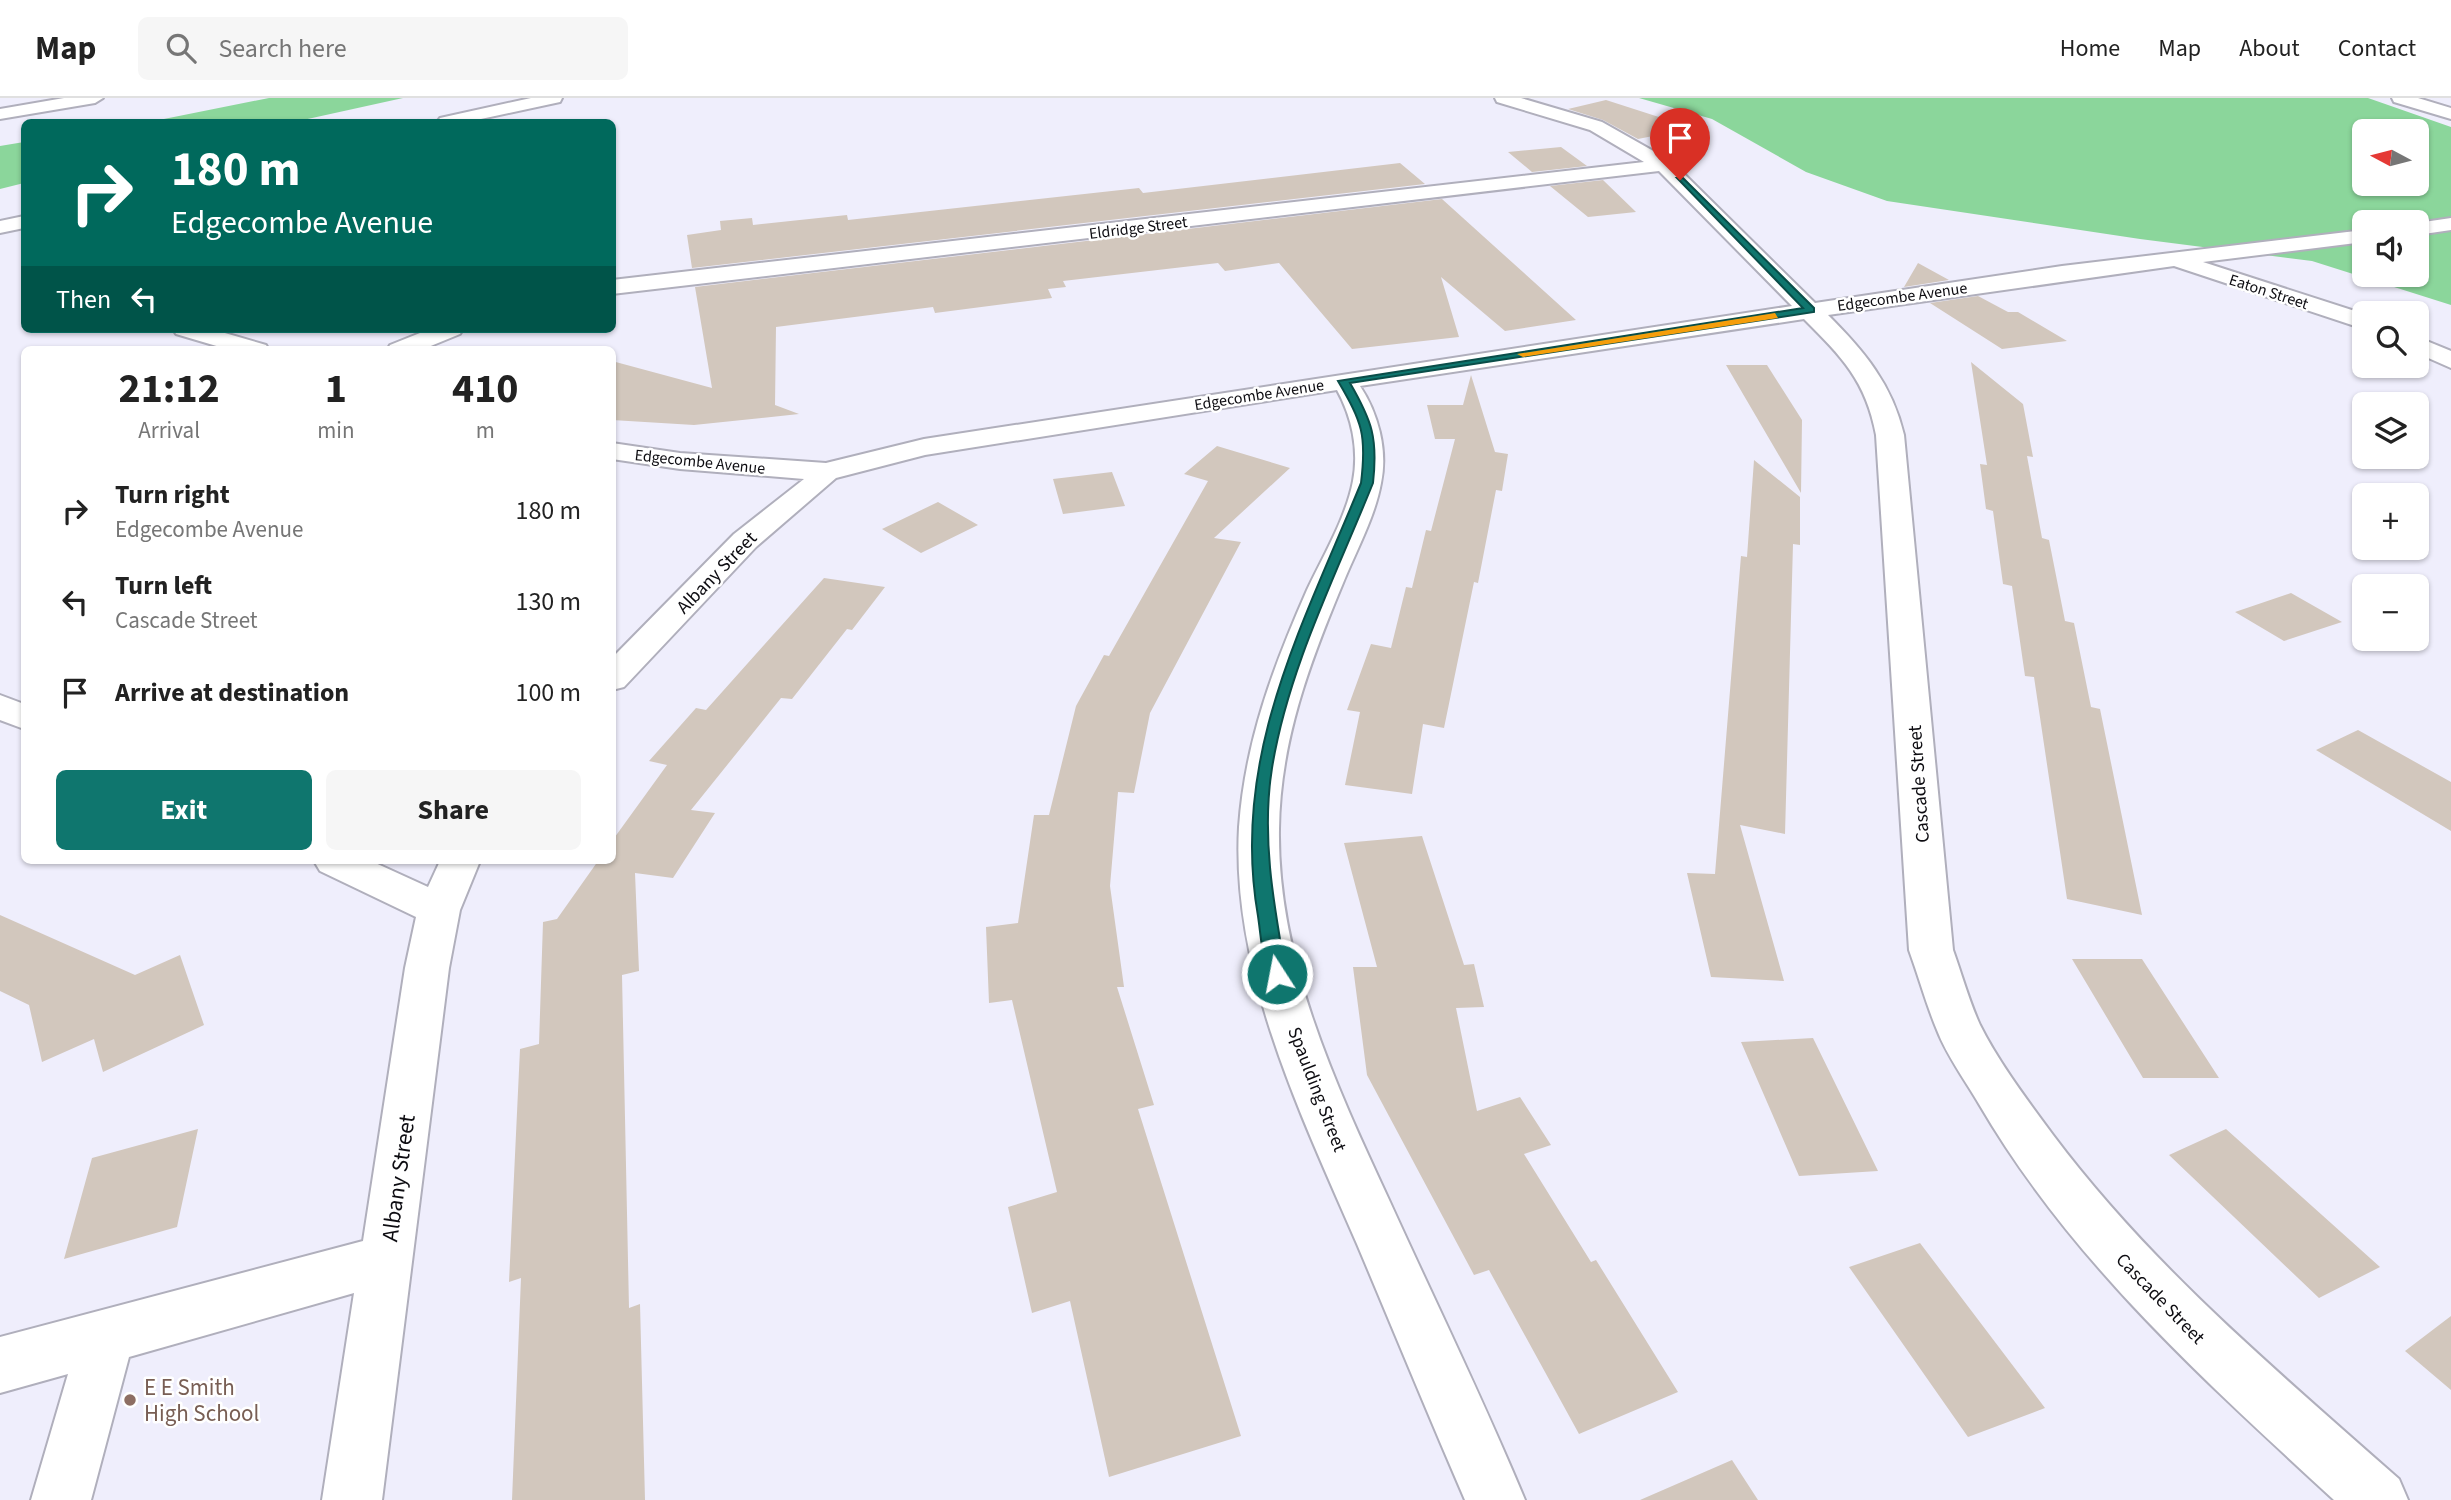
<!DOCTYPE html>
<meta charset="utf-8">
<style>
:root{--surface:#fff;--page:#f6f6f6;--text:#222;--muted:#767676;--line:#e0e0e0;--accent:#0f766e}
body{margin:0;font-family:"Source Sans 3",sans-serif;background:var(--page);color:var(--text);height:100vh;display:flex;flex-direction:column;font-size:26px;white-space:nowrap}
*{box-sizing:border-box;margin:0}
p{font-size:23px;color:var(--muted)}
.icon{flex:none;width:38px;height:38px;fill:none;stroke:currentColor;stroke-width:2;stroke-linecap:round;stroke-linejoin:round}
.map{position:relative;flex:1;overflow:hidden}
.details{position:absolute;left:21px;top:248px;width:595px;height:518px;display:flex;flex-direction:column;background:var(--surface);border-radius:10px;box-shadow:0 2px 5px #0004}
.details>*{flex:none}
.hud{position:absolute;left:21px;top:21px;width:595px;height:214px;border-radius:10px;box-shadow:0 2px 5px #0004;background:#00695c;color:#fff;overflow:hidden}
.needle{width:46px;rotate:277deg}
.tools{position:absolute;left:2352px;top:21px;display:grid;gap:14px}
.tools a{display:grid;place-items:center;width:77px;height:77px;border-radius:10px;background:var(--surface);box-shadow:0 2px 5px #0004;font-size:35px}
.pin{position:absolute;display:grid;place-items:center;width:60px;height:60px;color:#fff;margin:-72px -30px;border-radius:50% 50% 50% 0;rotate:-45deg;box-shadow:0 0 7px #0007}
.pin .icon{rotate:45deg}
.me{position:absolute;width:77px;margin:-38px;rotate:349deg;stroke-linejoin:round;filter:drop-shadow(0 0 5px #0008)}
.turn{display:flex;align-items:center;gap:24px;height:147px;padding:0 35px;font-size:32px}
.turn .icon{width:91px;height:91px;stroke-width:2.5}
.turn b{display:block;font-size:49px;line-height:60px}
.then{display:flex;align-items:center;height:66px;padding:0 35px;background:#0003;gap:14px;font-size:26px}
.eta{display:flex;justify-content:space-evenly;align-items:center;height:119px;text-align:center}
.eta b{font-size:42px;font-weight:700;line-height:49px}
.action{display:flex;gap:14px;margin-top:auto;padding:14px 35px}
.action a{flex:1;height:80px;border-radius:10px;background:var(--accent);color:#fff;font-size:28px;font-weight:700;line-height:80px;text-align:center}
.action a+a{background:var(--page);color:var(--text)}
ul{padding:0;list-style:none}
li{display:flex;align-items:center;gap:21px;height:91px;padding:0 35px}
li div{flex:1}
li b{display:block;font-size:26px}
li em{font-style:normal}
header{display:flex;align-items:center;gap:42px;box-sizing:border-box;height:98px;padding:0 35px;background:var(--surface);border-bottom:2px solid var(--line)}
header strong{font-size:33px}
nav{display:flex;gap:38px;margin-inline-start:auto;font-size:24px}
.search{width:490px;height:63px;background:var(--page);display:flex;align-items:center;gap:18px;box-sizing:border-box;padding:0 24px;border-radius:10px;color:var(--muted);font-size:26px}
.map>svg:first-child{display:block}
.green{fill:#8bd69b;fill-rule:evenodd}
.building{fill:#d2c7bd}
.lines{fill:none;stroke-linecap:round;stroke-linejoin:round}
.minor-casing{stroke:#b0afbc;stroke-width:4}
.minor{fill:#fff;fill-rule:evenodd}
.route{fill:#0f766e;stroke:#0a4d48;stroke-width:2}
.slow{fill:#f59e0b}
.education-dot{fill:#8d6e63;stroke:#fff;stroke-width:2.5}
.labels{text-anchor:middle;stroke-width:5;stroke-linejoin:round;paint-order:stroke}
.far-street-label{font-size:16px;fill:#0d0c11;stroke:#fff}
.street-label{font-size:19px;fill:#0d0c11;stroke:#fff}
.near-street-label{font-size:23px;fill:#0d0c11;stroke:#fff}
.near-education-label{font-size:23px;fill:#785e54;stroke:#fff;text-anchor:start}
</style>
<header>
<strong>Map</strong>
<div class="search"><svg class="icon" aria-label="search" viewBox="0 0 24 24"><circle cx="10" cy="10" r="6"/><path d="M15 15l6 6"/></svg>Search here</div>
<nav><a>Home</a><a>Map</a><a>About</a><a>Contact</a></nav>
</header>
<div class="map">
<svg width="2451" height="1402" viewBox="0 0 2451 1402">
<rect width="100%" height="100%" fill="#efeefc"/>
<path class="green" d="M269,0h134l-109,24h-145z
M1639,0h729l83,29v178l-139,-44 -172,-22 -253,-38 -81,-29 -94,-53zM2364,33h53v53h-53zM2364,124h53v53h-53z
M24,44v41l-24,6v-43z"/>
<path class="building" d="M1606,2l87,28 -55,11 -35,-19 -35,-11z
M1561,49l26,19 -55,6 -24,-20z
M1400,65l25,21 -733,84 -5,-33 34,-5 -1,-9 32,-3 1,7 94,-10 1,5 291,-32 4,5z
M1603,82l33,32 -48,5 -38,-31z
M1442,101l134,121 -71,11 -64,-54 18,60 -107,12 -73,-86 -54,8 -7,-8 -155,18 3,6 -18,2 4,9 -117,15 -2,-6 -157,20 -1,78 24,9 -105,11 -82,-5v-59l100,27 -17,-101z
M1918,165l31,17 -45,7z
M1978,198l30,16h10l49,29 -65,8 -72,-46z
M1971,264l52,42 10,53 -6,-1 15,82 7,2 16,81 9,2 17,84 9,2 42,206 -75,-16 -33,-222 -9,-1 -13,-90 -9,-2 -10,-73 -7,-2 -6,-45 7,1z
M1726,267h41l35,55 -1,73z
M1471,277l24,77 13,2 -6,37 -6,-1 -18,93 -4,-1 -30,146 -21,-4 -11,70 -67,-9 15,-73 -13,-2 24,-66 20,4 15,-61 6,1 14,-58 5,1 24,-92h-20l-8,-34h36z
M1217,348l73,22 -76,70 27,4 -91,171 -16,80 -16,-1 -8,94 14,101h-7l37,118 -16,4 103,327 -132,41 -39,-176 -38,12 -24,-106 49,-15 -45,-192 -23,3 -3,-76 32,-4 16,-108h15l27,-109 28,-51 5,1 99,-175 -24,-7z
M1754,362l46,37v48l-7,-1 -8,290 -45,-9 44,156 -73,-4 -24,-104 28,1 26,-318 6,1z
M1112,374l13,34 -62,8 -10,-35z
M938,404l40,23 -57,28 -39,-24z
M824,480l61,9 -33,43 -5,-1 -55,70 -11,-1 -90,112 24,3 -42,65 -38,-5 4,98 -17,4 7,333 11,-4 5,196h-133l9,-222 -12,4 11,-233 19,-5 4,-122 14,-3 41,-58h14v-20l55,-76 -18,-4 47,-53 10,2z
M2291,495l51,29 -58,19 -49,-29z
M2358,632l93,52v49l-135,-81z
M1422,738l42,129 10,-1 10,43 -28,1 21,103 43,-14 31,48 -27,9 67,108 5,-2 82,132 -99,42 -90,-164 -15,5 -107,-200 -14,-108h24l-33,-124z
M0,817l135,60 45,-20 24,70 -101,47 -9,-33 -52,23 -13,-57 -29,-14z
M2072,861h70l77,119h-76z
M1813,940l65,133 -79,5 -58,-134z
M198,1031l-21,98 -113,32 28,-101z
M2226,1031l154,138 -61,31 -150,-143z
M1920,1145l125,165 -77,29 -119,-170z
M2451,1218v74l-46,-39z
M1732,1362l26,40h-118z"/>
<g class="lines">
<defs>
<path id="minor" d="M64,0h39l-8,5 -95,16v-10z
M531,0h31l-2,4 -93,20h-30l3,-4z
M1495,0h26l81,24 69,39 144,142 247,-37 302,-36v12l-161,20 161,52v15l-190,-63 -346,49c36,36 64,69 76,120l49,515c9,25 16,51 27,75 19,38 48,76 73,110 99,132 224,236 346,344l9,21h-74c-131,-121 -264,-240 -355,-396 -14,-24 -32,-48 -42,-74 -11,-26 -18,-53 -28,-80l-33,-515c-10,-54 -34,-78 -72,-116l-444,67c18,27 28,64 21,97 -6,34 -25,68 -38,100 -33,79 -63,158 -64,246 -2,130 57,257 111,373 45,99 93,197 135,298h-60c-37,-85 -72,-171 -108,-256 -56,-129 -126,-272 -118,-417 6,-85 34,-160 68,-237 16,-34 39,-72 46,-109 6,-31 -1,-64 -16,-91l-412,65 -89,23 -80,69 -132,140 -12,3v-32l122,-124 70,-55 -124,-10 -68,-10v-16l68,10 146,10 98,-24 868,-133 -133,-135 -1047,123v-14l1032,-118 -54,-32 -93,-28z
M2392,0h26l33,10v11l-57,-17z
M24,118v12l-24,5v-12z
M2451,120v12l-34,5v-12z
M173,231h38l55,16 3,5h-39l-54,-16z
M430,231h33l-3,5 -39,16h-34l3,-5z
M2417,239l34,14v17l-34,-15z
M0,597l24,9v25l-24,-9z
M314,763h57l57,26 12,-26h40l-20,49 -11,58 -67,532h-60l32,-207 -225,64 -38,143h-60l37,-126 -68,19v-56l363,-96 42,-273 11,-51 -96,-46z"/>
</defs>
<use href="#minor" class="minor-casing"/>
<use href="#minor" class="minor"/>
</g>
<path class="route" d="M1677,80h6l131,130v4l-464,71c22,38 28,55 23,100 -37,92 -85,186 -101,285 -11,69 2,138 14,206l-2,5h-13c-9,-18 -10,-43 -13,-63 -28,-159 45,-291 103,-433 6,-48 1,-61 -23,-102l465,-73z"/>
<path class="slow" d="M1775,215l3,5 -255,39 -6,-3z"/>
<circle class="education-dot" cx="130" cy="1302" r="7"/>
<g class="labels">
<g class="far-street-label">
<text transform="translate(1138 129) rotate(-7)" y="6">Eldridge Street</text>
<text transform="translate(2269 193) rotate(18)" y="6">Eaton Street</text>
<text transform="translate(1902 198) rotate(-8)" y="6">Edgecombe Avenue</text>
<text transform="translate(1259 296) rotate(-9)" y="6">Edgecombe Avenue</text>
<text transform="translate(700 363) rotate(6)" y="6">Edgecombe Avenue</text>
</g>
<g class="street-label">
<text transform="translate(716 474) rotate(-46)" y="7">Albany Street</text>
<text transform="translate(1918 686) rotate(-94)" y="7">Cascade Street</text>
<text transform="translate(1318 991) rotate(69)" y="7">Spaulding Street</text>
<text transform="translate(2161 1200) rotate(46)" y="7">Cascade Street</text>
</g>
<g class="near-street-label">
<text transform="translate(398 1080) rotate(-82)" y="8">Albany Street</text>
</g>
<g class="near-education-label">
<text x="144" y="1297">E E Smith<tspan x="144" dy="26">High School</tspan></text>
</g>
</g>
</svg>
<div class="tools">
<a><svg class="needle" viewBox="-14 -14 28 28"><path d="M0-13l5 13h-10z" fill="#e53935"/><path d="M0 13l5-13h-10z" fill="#767676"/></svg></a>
<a><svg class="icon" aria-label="sound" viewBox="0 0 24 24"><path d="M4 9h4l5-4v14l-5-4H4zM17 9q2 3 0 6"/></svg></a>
<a><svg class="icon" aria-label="search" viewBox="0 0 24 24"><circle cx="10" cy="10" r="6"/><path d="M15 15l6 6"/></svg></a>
<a><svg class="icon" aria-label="layers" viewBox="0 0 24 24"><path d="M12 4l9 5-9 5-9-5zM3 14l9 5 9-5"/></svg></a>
<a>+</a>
<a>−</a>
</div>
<div class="pin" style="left:1680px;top:82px;background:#d93025"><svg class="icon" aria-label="arrive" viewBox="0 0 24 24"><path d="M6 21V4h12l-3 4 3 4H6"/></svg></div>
<svg class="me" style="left:1277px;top:876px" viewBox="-20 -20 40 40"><circle r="17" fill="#0f766e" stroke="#fff" stroke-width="3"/><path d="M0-11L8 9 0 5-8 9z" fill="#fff"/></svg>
<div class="hud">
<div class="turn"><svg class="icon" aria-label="right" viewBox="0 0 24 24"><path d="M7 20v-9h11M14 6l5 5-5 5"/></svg><div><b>180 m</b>Edgecombe Avenue</div></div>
<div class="then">Then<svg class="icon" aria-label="left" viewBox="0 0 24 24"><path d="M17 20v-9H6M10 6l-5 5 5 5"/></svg></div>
</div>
<section class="details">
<div class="eta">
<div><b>21:12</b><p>Arrival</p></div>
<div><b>1</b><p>min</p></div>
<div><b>410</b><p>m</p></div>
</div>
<ul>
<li><svg class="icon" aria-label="right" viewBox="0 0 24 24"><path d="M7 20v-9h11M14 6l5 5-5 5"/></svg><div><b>Turn right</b><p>Edgecombe Avenue</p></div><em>180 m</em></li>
<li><svg class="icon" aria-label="left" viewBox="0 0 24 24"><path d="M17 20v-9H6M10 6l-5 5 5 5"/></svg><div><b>Turn left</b><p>Cascade Street</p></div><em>130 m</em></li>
<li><svg class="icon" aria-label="arrive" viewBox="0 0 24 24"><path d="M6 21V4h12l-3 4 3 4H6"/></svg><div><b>Arrive at destination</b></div><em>100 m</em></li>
</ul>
<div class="action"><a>Exit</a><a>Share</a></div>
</section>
</div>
